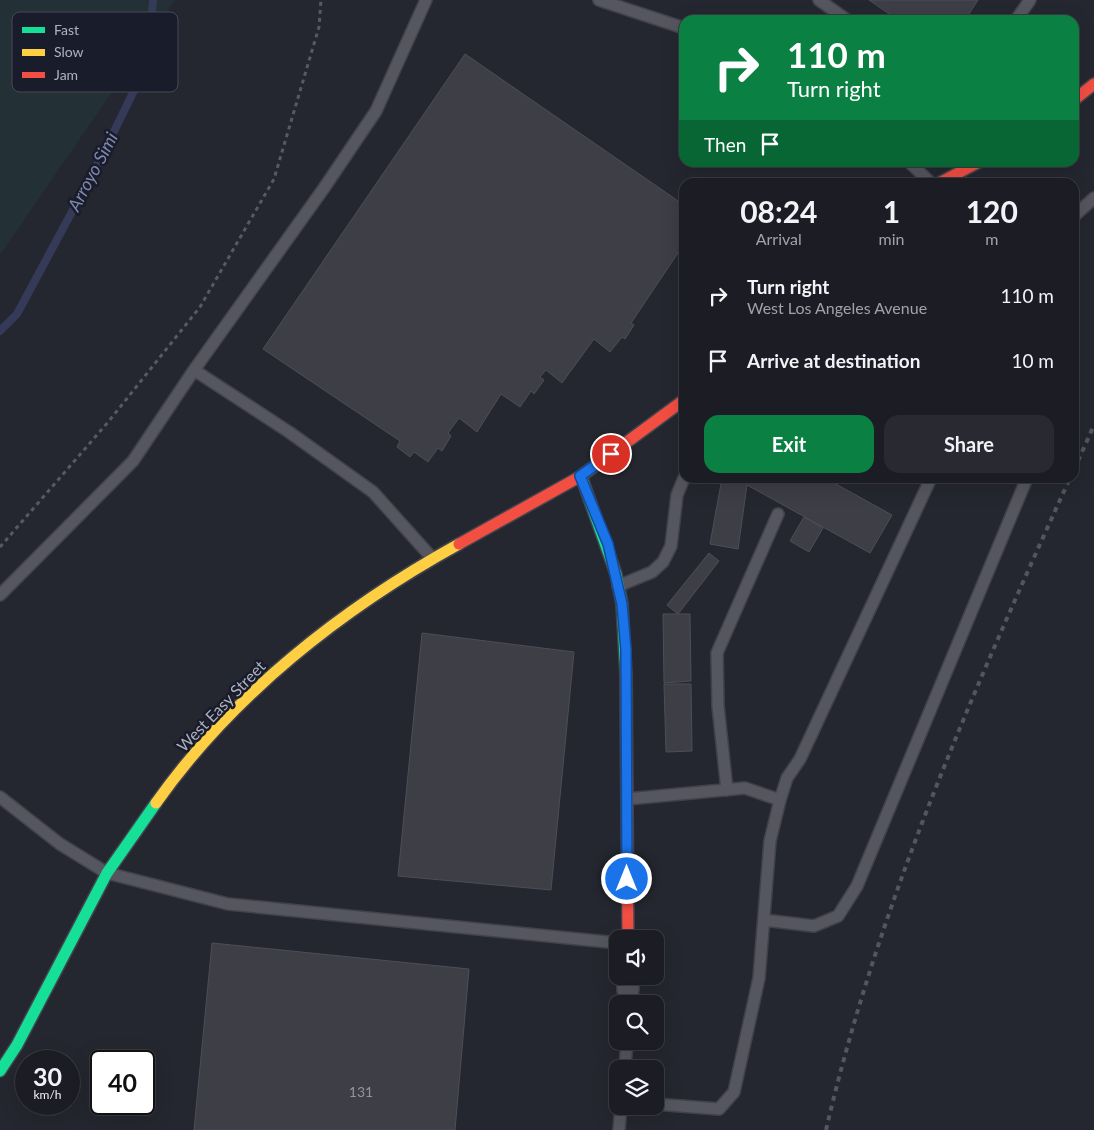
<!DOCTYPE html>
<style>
:root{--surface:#1c1d24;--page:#292a31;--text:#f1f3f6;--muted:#a0a2a6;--line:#3a3b41;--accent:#0b8043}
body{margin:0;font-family:Lato,sans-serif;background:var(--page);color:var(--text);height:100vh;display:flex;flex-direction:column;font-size:19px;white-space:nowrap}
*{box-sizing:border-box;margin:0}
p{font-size:16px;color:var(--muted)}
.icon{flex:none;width:28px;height:28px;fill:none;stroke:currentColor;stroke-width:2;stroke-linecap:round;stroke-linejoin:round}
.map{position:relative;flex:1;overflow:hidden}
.panel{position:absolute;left:679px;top:178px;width:400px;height:305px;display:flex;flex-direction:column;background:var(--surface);border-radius:15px;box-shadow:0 5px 20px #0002,0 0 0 1px var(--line)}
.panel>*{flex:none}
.top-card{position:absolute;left:679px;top:15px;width:400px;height:152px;border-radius:15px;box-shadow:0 5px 20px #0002,0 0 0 1px var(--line);background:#0b8043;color:#fff;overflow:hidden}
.tools{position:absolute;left:609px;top:930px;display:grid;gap:10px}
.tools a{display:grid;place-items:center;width:55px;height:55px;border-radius:10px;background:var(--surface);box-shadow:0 5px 20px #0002,0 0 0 1px var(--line);font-size:25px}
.speed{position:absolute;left:15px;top:1050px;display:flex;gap:10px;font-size:25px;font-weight:700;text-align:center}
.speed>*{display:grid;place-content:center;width:65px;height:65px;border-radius:50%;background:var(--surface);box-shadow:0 5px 20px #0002,0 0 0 1px var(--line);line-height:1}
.speed small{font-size:12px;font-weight:400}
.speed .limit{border:2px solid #111;border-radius:8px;background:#fff;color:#111}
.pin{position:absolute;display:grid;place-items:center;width:42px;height:42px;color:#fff;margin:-21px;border:2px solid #fff;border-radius:50%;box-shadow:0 1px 5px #0007}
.me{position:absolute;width:55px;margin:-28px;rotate:0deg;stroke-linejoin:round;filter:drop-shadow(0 0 4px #0008)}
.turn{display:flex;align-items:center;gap:18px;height:105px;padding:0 25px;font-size:22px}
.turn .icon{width:65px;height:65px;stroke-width:2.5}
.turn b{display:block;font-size:35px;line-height:42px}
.then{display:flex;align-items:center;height:48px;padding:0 25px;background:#0003;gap:10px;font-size:19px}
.eta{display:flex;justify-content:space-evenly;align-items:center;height:85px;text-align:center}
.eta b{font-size:30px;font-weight:700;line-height:35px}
.primary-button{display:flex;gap:10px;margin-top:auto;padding:10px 25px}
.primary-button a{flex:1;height:58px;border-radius:15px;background:var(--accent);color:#fff;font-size:20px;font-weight:700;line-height:58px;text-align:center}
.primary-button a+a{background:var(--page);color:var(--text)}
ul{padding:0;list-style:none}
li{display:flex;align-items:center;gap:15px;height:65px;padding:0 25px}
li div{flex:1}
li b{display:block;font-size:19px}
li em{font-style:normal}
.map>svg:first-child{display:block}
.green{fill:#233036}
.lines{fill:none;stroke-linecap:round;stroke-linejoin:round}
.stream{stroke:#343a57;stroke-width:8}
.building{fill:#3d3e46;stroke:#4d4e58}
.lane-casing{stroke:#414249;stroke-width:14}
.street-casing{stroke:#414249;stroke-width:24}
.fast-casing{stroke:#42444d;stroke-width:14}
.slow-casing{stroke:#42444d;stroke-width:14}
.jam-casing{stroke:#42444d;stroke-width:14}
.path{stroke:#585a62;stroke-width:3;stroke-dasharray:4 4;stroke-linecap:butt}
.lane{stroke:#55565f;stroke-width:11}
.street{stroke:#55565f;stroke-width:21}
.fast{stroke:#16e098;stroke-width:11}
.slow{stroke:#ffcf43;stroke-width:11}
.jam{stroke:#f24e42;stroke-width:11}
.rail{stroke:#54555d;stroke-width:4;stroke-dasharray:5 5;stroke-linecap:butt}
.route-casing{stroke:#114b97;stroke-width:12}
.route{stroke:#1a73e8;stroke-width:9}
.labels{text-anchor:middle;stroke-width:5;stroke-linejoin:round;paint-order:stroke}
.number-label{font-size:14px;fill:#9294a3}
.street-label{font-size:16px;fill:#aeb1c2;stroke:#191c2a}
.water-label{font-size:18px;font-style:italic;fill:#7f88ae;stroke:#191c2a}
.key{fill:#191c2a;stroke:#464958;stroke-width:1}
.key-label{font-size:14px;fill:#aeb1c2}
</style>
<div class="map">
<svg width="1094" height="1130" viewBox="0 0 1094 1130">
<rect width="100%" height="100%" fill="#252730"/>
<path class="green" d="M0,0h175l-175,255z"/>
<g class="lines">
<path class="stream" d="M0,331l17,-17 86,-160 45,-92 5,-62"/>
</g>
<path class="building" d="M869,0h109l-13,20h-67z
M465,54l219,151v44l-2,-2 -51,76 3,2 -9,14 -3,-2 -12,15 -16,-13 -32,44 -16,-13 -6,7 4,3 -10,14 -3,-3 -11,16 -19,-13 -24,38 -18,-14 -11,15 3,3 -9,15 -4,-3 -10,14 -14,-10 -4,5 -13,-10 3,-6 -137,-92z
M722,478h103l67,37 -22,38 -123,-68 -9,64 -28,-5z
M804,517l19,11 -14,24 -19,-11z
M709,553l10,8 -41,53 -11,-9z
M663,614h27l1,67 -27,2z
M422,633l152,19 -23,238 -153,-14z
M664,684h27l1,67 -26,1z
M212,943l257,26 -14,161h-261z"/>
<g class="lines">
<defs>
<path id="lane" d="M599,0l85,28
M819,0l28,20
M1016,20l14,-20
M909,162l21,20
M1074,216l20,-18
M194,370l130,-182 52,-77 50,-111
M618,586l34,-14 11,-10 8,-16 6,-51 7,-17
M0,595l133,-134 61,-91 95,62 84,60 60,67
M727,790l-9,-84 -1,-53 61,-139
M0,797l60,47 47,29 121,31 390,39
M627,799l118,-11 35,12 -10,41 -11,137 -25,114 -15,17 -64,-5
M780,800l7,-22 13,-19 131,-281
M764,920l50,6 24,-10 19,-30 170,-408
M625,1069l2,-28
M619,1130l2,-24"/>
<path id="street" d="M628,976v14"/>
<path id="fast" d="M581,476l35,98 6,30 4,71
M0,1071l17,-26 90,-172 49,-70"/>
<path id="slow" d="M156,803c77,-109 187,-195 303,-259"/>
<path id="jam" d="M1074,100l20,-16
M941,182l38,-20
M459,544l122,-68 103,-76
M626,675l2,264"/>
</defs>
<use href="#lane" class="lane-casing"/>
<use href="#street" class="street-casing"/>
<use href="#fast" class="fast-casing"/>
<use href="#slow" class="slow-casing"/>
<use href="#jam" class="jam-casing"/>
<path class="path" d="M0,547l109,-126 91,-114 74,-128 45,-152 2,-27"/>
<use href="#lane" class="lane"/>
<use href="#street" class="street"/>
<use href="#fast" class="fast"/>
<use href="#slow" class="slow"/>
<use href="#jam" class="jam"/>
<path class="rail" d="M1074,470l20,-45
M826,1130c53,-228 148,-441 244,-652"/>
</g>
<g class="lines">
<defs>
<path id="route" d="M611,454l-31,22 28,68 14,60 4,46 1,229"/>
</defs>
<use href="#route" class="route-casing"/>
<use href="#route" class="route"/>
</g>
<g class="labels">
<g class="number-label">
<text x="361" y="1097">131</text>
</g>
<g class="street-label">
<text transform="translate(221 706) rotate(-46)" y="6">West Easy Street</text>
</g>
<g class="water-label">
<text transform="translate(93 172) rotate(-62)" y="6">Arroyo Simi</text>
</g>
</g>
<rect x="12" y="12" width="166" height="80" rx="8" class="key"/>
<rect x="22" y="27" width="23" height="6" fill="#16e098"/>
<rect x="22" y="49" width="23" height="7" fill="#ffcf43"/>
<rect x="22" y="72" width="23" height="6" fill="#f24e42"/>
<g class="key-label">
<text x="54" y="35">Fast</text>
<text x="54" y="57">Slow</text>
<text x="54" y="80">Jam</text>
</g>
</svg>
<div class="tools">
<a><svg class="icon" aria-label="sound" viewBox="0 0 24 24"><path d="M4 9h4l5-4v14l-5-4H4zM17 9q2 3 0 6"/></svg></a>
<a><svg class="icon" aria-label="search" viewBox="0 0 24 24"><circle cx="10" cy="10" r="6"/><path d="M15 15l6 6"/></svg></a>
<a><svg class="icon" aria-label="layers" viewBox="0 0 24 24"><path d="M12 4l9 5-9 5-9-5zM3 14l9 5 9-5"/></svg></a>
</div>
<div class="speed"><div>30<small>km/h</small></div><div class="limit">40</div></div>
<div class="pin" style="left:611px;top:454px;background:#d93025"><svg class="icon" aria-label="arrive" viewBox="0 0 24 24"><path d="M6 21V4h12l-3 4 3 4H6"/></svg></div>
<svg class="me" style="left:627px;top:879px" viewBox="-20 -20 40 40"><circle r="17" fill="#1a73e8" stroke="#fff" stroke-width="3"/><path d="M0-11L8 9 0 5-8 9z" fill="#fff"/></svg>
<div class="top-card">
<div class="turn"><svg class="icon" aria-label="right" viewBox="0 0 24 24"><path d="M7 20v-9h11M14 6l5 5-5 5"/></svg><div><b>110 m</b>Turn right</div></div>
<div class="then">Then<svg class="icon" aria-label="arrive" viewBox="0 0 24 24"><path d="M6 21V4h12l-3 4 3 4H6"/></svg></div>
</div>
<section class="panel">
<div class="eta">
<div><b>08:24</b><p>Arrival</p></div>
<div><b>1</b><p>min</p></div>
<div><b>120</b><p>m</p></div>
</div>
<ul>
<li><svg class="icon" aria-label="right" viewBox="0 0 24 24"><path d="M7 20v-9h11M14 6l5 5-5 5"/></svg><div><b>Turn right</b><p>West Los Angeles Avenue</p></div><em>110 m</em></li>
<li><svg class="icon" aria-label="arrive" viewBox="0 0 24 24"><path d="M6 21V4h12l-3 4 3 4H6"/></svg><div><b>Arrive at destination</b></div><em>10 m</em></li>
</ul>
<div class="primary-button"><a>Exit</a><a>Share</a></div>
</section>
</div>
